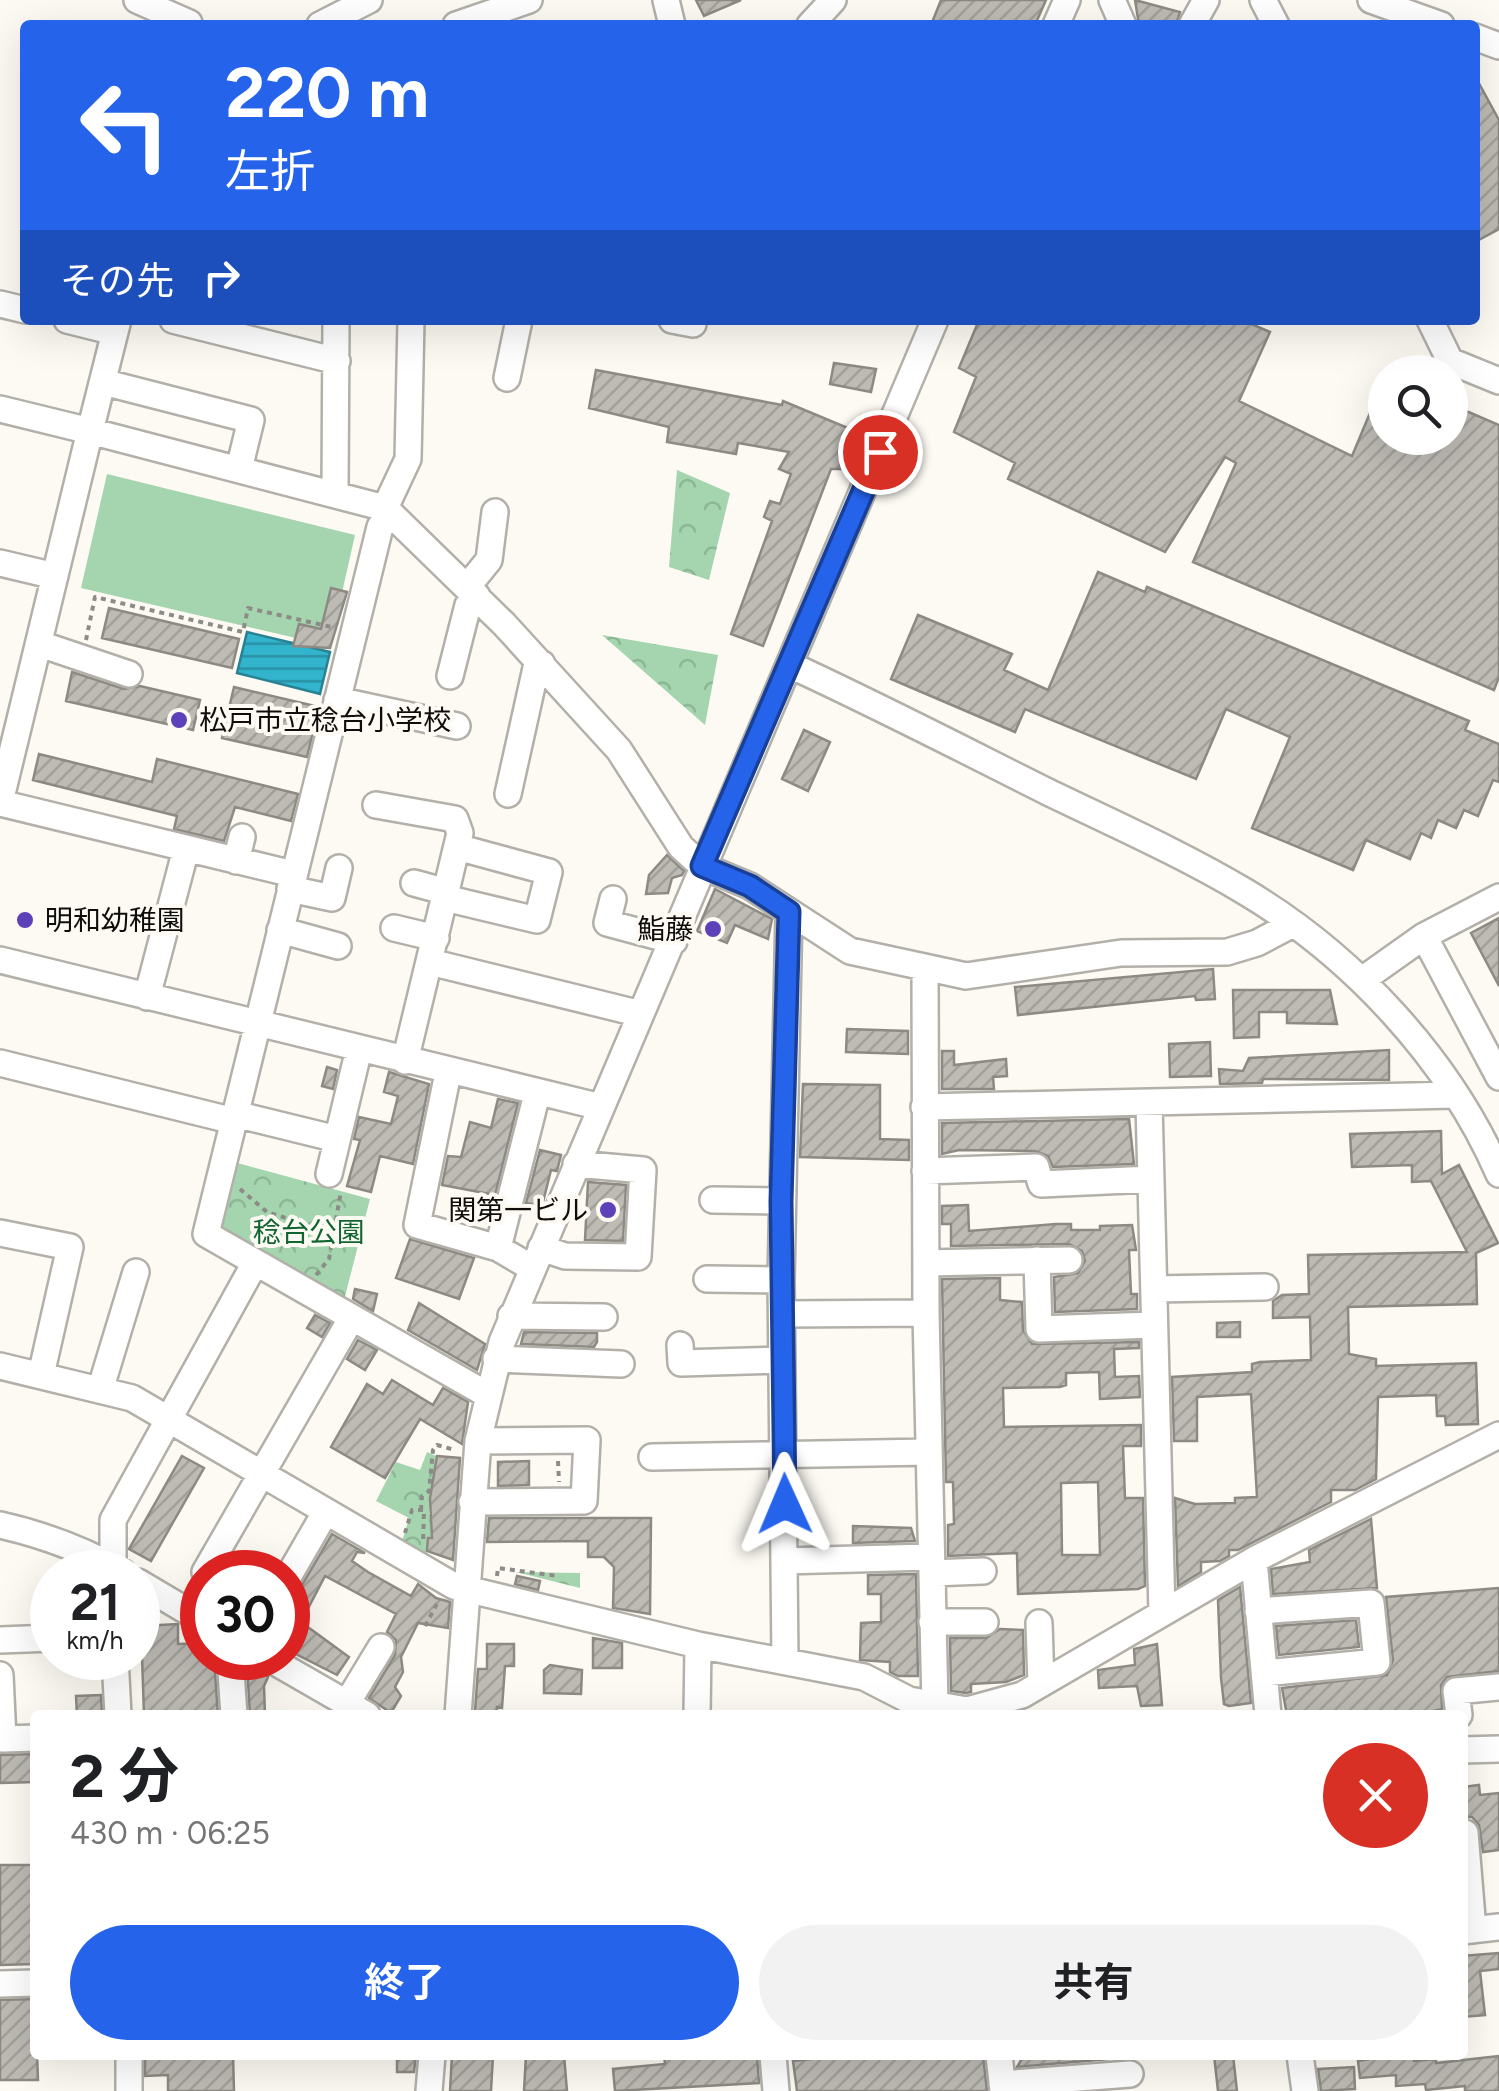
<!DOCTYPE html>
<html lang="ja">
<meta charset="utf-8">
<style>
:root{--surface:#fff;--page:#f2f2f2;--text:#202124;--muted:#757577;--accent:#2563eb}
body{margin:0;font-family:Figtree,"Noto Sans JP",sans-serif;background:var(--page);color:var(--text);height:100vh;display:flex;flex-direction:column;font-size:38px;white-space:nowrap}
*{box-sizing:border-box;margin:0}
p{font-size:32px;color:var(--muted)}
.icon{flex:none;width:55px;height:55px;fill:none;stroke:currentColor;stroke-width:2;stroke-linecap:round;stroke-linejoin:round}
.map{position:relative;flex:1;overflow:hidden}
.side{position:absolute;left:30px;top:1710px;width:1438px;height:350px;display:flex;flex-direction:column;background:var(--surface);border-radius:10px;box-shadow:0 10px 40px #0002}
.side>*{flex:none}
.guide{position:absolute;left:20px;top:20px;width:1460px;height:305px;border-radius:10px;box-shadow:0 10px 40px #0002;background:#2563eb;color:#fff;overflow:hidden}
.tools{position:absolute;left:1368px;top:355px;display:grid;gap:20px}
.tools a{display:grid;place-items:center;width:100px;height:100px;border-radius:50%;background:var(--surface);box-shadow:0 10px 40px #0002;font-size:50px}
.speed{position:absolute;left:30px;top:1550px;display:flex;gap:20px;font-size:50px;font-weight:700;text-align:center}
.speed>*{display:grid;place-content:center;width:130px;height:130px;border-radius:50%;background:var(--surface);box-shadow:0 10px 40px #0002;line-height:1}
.speed small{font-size:25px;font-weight:400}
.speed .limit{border:15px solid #d22;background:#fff;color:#111}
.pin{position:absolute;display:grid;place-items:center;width:85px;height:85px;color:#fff;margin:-42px;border:5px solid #fff;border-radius:50%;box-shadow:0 2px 10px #0007}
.me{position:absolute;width:110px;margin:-55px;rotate:359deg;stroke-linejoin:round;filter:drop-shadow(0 0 8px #0008)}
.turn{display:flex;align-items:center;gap:35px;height:210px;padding:0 40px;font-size:45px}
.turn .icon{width:130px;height:130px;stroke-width:2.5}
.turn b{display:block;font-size:70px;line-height:85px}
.then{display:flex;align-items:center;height:95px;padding:0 40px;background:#0003;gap:20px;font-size:38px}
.round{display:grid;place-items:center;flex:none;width:105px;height:105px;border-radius:52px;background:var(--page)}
.headline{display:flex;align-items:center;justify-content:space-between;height:170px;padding:0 40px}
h1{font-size:60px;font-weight:700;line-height:75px}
.action{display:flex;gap:20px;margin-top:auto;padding:20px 40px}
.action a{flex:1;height:115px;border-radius:60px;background:var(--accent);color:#fff;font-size:40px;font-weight:700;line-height:115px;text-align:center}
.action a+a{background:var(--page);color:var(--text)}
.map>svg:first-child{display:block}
.grass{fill:#a4d5ae}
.park{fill:url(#park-crowns)}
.water{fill:url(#water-rules);stroke:#278293;stroke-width:2.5}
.building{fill:url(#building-hatch);stroke:#8d8a84;stroke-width:2.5;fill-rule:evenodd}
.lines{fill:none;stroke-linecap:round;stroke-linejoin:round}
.minor-casing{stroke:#b2b0a9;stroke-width:30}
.path{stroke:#8d8b87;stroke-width:4;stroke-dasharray:5 5;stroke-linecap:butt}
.minor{stroke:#fff;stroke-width:25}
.route-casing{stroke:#184099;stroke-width:25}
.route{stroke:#2563eb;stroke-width:18}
.poi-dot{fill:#5d41b9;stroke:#fdfaf3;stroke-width:4}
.labels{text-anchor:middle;stroke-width:8;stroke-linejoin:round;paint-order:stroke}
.poi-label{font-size:28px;fill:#0e0d0b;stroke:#fdfaf3;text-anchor:start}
.park-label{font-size:28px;fill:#106631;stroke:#fdfaf3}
</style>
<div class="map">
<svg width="1499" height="2091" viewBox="0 0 1499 2091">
<defs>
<pattern id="park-crowns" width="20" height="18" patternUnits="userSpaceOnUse" patternTransform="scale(2.5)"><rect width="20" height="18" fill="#a4d5ae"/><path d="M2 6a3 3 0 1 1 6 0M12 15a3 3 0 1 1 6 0" fill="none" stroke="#8cb694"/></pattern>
<pattern id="water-rules" width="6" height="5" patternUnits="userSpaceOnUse" patternTransform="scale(2.5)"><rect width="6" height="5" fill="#32b4cd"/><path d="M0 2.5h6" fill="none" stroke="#2991a5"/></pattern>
<pattern id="building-hatch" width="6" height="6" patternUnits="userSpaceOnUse" patternTransform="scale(2.5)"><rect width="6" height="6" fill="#bebbb5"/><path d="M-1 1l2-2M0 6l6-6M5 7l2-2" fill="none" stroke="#a2a09a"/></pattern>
</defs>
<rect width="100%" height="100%" fill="#fdfaf3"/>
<path class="grass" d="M107,474l248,61 -25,111 -249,-58z"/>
<path class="park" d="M677,470l53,23 -21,87 -40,-13z
M602,635l116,20 -13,70z
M230,1161l140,38 -28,109 -129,-76z
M427,1452l9,4 -7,58 4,4 -1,19 -5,1v19l-27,-9 9,-30 -33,-17 20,-39 24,8z
M516,1572l64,1v15z"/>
<path class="water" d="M247,632l83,20 -10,42 -83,-21z"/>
<path class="building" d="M696,0h45l-37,16z
M941,0h105l-11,25h-104z
M1135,0l45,12 -4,13h-37z
M1475,76l24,44v109l-24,13z
M979,320h263l28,12 -31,69 113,55 33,-79v61h65v-34l49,21v252l-5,13 -301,-128 43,-99 -11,-6 -60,95 -157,-73 7,-16 -61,-31 22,-55 -17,-9z
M834,363l42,6 -5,23 -41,-8z
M596,370l186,35 1,-4 72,30 -13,38h-11l-68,177 -32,-12 41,-113 -8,-4 6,-16 10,3 11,-30 -12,-5 10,-17 -51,-9 -2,11 -69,-12 2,-15 -80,-19z
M1098,572l47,20 2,-5 322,134 -4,9 34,14v38l-6,-2 -15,36 -14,-6 -8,18 -18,-8 -7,18 -10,-5 -11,26 -44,-19 -13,30 -101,-42 38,-91 -64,-28 -30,70 -171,-70 -10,23 -124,-53 27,-64 94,39 -8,16 44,20z
M331,588l16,4 -17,56 -37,-2 6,-22 22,5z
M109,608l130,31 -7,29 -130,-30z
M72,672l52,17 16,-3 60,14 -7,30 -127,-29z
M234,687l85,20 -12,50 -85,-19z
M804,730l26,12 -22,49 -26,-12z
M39,754l113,28 5,-23 141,35 -7,27 -56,-14 -11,34 -50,-12 3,-13 -144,-36z
M667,855l17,16 -2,4 -10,3 -4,15 -22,1 3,-19z
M715,889l57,30 -4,20 -33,-14 -8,18 -30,-12z
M1499,918v68l-28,-53z
M1213,969l2,30 -19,1 -1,-4 -177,19 -3,-28z
M1233,990h97l7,34 -50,-1v-11h-28v25l-25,1z
M847,1029l61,2v23l-62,-2z
M1210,1042l1,34 -41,1 -1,-33z
M1389,1050v30l-126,-1 -1,4 -42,1 -1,-15 24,2 6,-13z
M942,1051h12v14l52,-6 1,17 -14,1 1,12h-52z
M327,1067l10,3 -4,19 -11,-3z
M389,1072l40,12 -16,80 -33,-8 -9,36 -24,-6 13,-46 -6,-1 5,-22 32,7 7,-28 -14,-4z
M803,1084l77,1v54l29,1v20l-109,-3z
M498,1099l20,4 -23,92 -53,-10 6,-29 13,1 9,-35 21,6z
M1129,1119l5,45 -81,3 -5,-11 -13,-5 -76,-1 -17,4v-31z
M1441,1131l1,43 17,-9 39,78 -22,10 1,51 -129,3 1,47 27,5v7l100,-3 2,61 -32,1 -1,-9h-8l-1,-21 -58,2 -2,82 -21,11h-24v12l-93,48h-9v6l-9,5 -19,1v10l-23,14 -3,-88 20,6 40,-1v-5l22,-1 -6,-103 -54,3v44h-23l-2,-64 80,-5v-8l8,-2 51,-2 -1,-43 -37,1v-17l9,-6 27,-1 -1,-39 159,-3 -36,-71 -19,1v-17l-60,2 -2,-33z
M540,1150l21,5 -4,16 -6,-1 -9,36 -16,-3z
M588,1182l38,3 -3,56 -38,-1z
M968,1205l1,26 87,-7h15v6h29v-4l32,-1 4,25h-7l2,44h6v15l-82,3 -1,-35 24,-4 7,-12 -3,-10 -13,-7 -118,2v-22h-9v-18z
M410,1239l64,19 -15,41 -63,-21z
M1000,1278v22l22,2 1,28 9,14 107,-2v6l-25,1 1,28 24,-1 1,21 -40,2 -1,-27 -33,1v12l-6,2 -57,1 1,39 137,-2v21h-18l2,52h18l2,88 -7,3 -120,5 -1,-41 -69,3v-31l6,-1 -1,-42h-7l-4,-203zM1098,1482l2,73h-38l-1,-72z
M355,1289l22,5 -4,17 -20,-12z
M419,1303l66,41 -8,26 -69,-40z
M315,1315l15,8 -8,14 -15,-9z
M1240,1322v15h-23v-14z
M524,1332l73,1v9l-3,5 -73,-3z
M358,1340l19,10 -12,20 -18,-11z
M392,1380l41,25 10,-17 25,14 -6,42 -42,-25 -35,59 -54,-31 36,-63 16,10z
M182,1456l22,12 -53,93 -22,-12z
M437,1456l23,2 -7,102 -26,-9 1,-13h4l-2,-40z
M529,1461v24l-31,1v-24z
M489,1518h162l-1,96 -37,-6 1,-41 -10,-10h-16v-16l-101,1z
M1371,1519l6,69 -104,6 -2,-25 39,-7 -1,-12z
M853,1526l58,2 4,13 -62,2z
M332,1534l33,19 -8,-1 -5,9 16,11 43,24 7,-12 18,14 14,4 -2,26 -30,-5 -17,34 2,15 -8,15 6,9 -10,17 -22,-15 26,-43 1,-15 -9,-8 9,-18 -71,-38 -24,46 48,35 -12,18 -49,-25v-57l14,-8z
M916,1574l2,102h-20l-8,-4v-10l-30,-2 1,-37 20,-1v-28h-13v-19z
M517,1576l23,5 -2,9 -23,-6z
M1240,1587l11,116 -22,3 -5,-2 -3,-26 -3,-78z
M1499,1588v83l-52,6 -6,8 1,24 -25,6h-130l-5,-27 105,-13 6,-15 -7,-63z
M1356,1620l3,27 -80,8 -3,-29z
M178,1624v20l24,-1v15h12l4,57h-74l-3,-89z
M1000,1629l23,1 1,45 -18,7 -35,2v8l-5,1 -15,-2 -1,-53h36z
M593,1638l29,5v25h-29z
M487,1644h27v22h-9l-3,42 -5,-1v6l-22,-2 3,-42h9z
M1157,1644l5,61 -21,1 -4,-20 -38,2 -1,-18 37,-5 -1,-16z
M253,1664l15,13 -4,9 1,29h-15l-3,-49z
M550,1665l32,5 -1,24 -37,-1v-23z
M101,1695l1,20h-25l-1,-19z
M35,1754v28l-35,1v-28z
M1479,1785l1,10 19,-2v57l-16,2 -4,-27 -7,-8h-10v-30z
M0,1865h35v99l-35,1z
M1499,1953v16l-19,2 5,44 -23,2v-61z
M35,1999l3,81h-38v-80z
M145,2055h88l1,36h-66v-16l-23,1z
M397,2055h19l-2,17h-17z
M452,2055h41l-2,36h-41z
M526,2055h38l3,36h-43z
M664,2055h93l2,28 -144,8 -2,-22 52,-5z
M850,2055h133l4,36h-190l-4,-30z
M1024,2055h84v4l-91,8z
M1214,2055h19l4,36h-19z
M1394,2055h19l1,6 22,-2v4l63,-7v35h-34v-5l-39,4 -1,-6 -29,2v-11l-36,3 -2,-17z
M1354,2067l1,22 -34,2 -3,-22z"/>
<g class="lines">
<defs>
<path id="minor" d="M137,0l52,23
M666,0l6,25
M1112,0l11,25
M1263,0l13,25
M1371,0l70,25
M320,25l49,-25
M456,25l73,-25
M810,25l23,-25
M1056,25l11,-25
M1192,25l14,-25
M1475,37l24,9
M0,304l25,6
M67,320l48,12
M173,320l164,41
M672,320l21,4
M1430,320l20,41 49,20
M507,378l12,-58
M103,382l148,38 -12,49
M0,409l90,22 28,-111
M335,492l1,-172
M385,508l23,-49 3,-139
M389,516l-9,11 -174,707 280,160
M0,563l55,13
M467,587l22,-27 6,-48
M40,644l89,30
M790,665c87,40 172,84 258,127 66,32 134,62 196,99 108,64 205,168 255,283
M450,676l18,-71 9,-9
M337,700l120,26
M508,794l28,-126 6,-4
M0,802l90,-371 295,77 119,116 115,126 62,97 21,19 48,20 100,65 116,25 155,-23 106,-1 30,-9 36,-19
M0,803l293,71
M376,805l79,14 5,14 -55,228
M236,861l6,-24
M414,883l33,9
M290,889l42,9 7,-30
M445,898l92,22 12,-48 -92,-25
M613,899l-6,24 67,18
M394,928l42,10
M280,930l58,16
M1424,936l75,-39
M0,960l601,147
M430,962l211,52
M925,967l1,346 9,392
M1362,980l62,-44 75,141
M147,997l39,-148
M0,1063l234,58
M448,1073l-31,152 81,23 34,20
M1149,1103l13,510
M924,1107l531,-12
M235,1114l102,25
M925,1171l111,-4 5,17 110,-5
M329,1174l30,-125
M713,1200l68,1
M0,1233l70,14 -29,128
M498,1248l39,-154
M541,1248l24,8 73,1 5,-87 -67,-6
M1037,1260l2,69 115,-4
M926,1263l143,-3
M707,1279l74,1
M1154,1289l111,-2
M783,1314l143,-1
M511,1316l93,1
M680,1345l1,18 100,-3
M496,1359l125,5
M0,1366l132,32 322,188 244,59 166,32 45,23 58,10 55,-15 232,-135 245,-125
M101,1387l35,-115
M652,1457l277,-5
M472,1502l112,-1 3,-61 -109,1
M0,1525c44,10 83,24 122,47
M1254,1560l14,155
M784,1561l145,-4
M113,1572v-52l142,-257
M205,1572l146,-253
M932,1573l51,-2
M288,1577l37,-64
M138,1582l64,38
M1258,1611l113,-8 6,59 -112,11
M932,1622h53
M1039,1623l2,61
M0,1640l52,-2
M115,1658l3,57
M230,1658l4,57
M268,1658l99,57
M785,1660l-4,-380 8,-368
M0,1675l3,64 32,-1
M347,1703l34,-56
M458,1715l20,-274 24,-99 433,-1022
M697,1715l1,-70
M1459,1715l-3,-24 43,-4
M1462,1750l37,-1
M1465,1833l8,97
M1462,1931l37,-4
M0,1984l35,-1
M129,2055v36
M773,2055l3,36
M999,2055l4,36
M1300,2055l5,36
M1002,2084l128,-10
M429,2091l3,-36"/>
</defs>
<use href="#minor" class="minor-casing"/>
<path class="path" d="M86,640l9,-43 148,35 5,-24 88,20
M240,1189l27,23 66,21
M316,1275l13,-16 12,-68
M558,1461l1,21
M421,1510l1,-14 7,-5 4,-41 4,-5 18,5
M405,1533l7,-23h12l-1,34
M497,1576l1,-8 60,8
M425,1626l14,-26"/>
<use href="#minor" class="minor"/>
</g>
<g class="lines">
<defs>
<path id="route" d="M785,1504l-4,-303 8,-289 -39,-26 -48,-20 178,-414"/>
</defs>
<use href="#route" class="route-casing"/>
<use href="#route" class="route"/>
</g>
<g class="poi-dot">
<circle cx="179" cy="720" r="10"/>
<circle cx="25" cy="920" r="10"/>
<circle cx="713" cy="929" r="10"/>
<circle cx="608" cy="1210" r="10"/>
</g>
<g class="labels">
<g class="poi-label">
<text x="199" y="730">松戸市立稔台小学校</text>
<text x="45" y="930">明和幼稚園</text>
<text x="693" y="939" text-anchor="end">鮨藤</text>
<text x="588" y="1220" text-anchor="end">関第一ビル</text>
</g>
<g class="park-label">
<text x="309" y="1242">稔台公園</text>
</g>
</g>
</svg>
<div class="tools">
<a><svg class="icon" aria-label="search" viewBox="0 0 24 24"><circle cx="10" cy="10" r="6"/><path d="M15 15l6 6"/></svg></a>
</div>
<div class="speed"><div>21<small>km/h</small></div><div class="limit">30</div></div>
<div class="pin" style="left:880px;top:452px;background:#d93025"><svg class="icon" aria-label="arrive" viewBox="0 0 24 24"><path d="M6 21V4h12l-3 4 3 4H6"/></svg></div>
<svg class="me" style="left:785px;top:1504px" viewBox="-20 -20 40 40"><path d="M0-17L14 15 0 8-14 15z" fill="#2563eb" stroke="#fff" stroke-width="4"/></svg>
<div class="guide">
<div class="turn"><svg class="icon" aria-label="left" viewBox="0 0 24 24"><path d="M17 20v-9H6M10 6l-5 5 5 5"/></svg><div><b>220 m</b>左折</div></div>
<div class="then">その先<svg class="icon" aria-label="right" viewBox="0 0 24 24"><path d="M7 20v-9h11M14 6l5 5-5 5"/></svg></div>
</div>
<section class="side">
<div class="headline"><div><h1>2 分</h1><p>430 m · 06:25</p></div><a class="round" style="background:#d93025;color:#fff"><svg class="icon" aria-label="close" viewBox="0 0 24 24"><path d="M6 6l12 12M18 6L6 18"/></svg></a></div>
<div class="action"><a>終了</a><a>共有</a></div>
</section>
</div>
